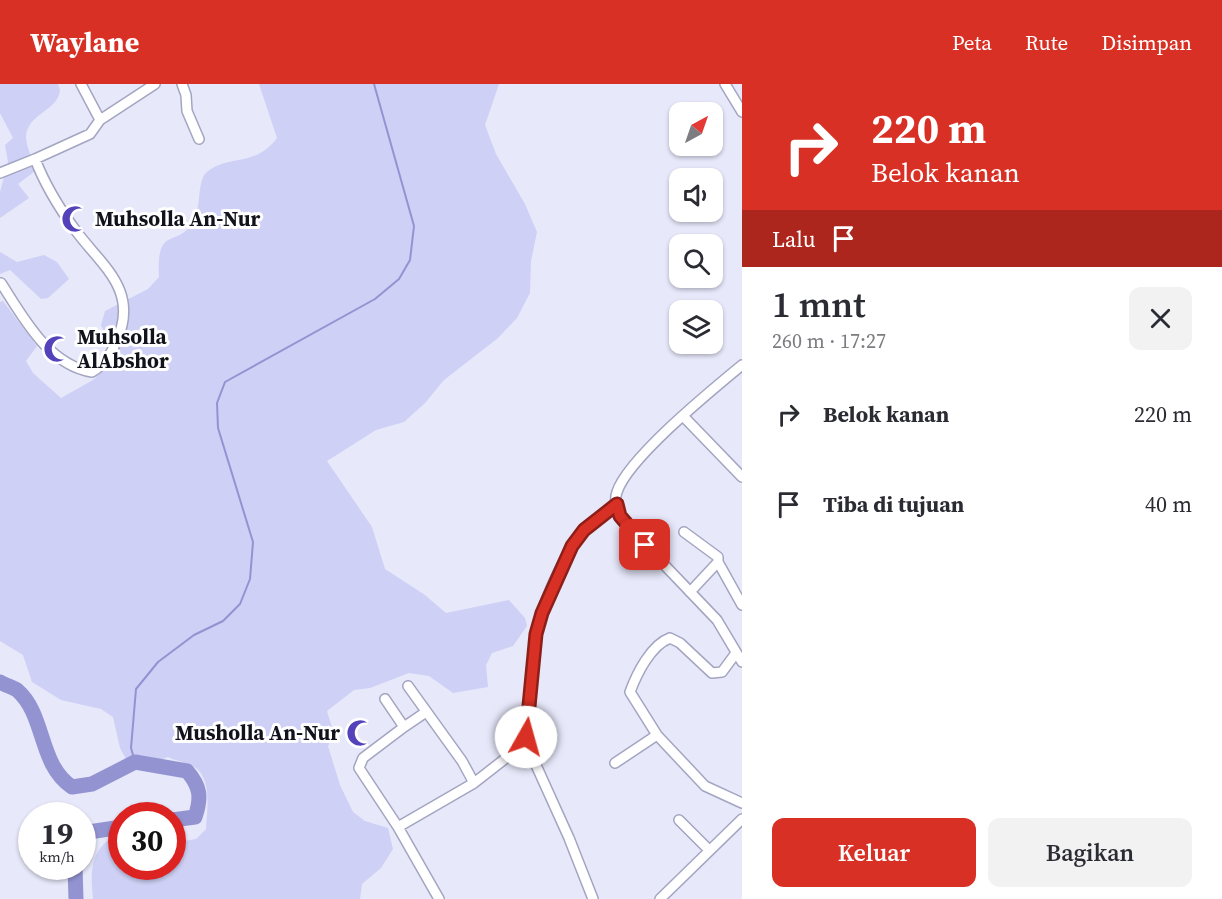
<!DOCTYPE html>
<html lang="id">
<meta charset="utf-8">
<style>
:root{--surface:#fff;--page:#f2f2f3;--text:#2b2b33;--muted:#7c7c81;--accent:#d93025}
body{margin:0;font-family:"Source Serif 4",serif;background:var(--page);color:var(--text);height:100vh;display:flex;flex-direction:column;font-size:22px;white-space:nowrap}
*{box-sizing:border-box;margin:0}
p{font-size:20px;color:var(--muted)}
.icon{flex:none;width:33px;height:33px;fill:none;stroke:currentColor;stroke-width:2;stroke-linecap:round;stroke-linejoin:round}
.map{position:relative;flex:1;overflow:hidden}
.side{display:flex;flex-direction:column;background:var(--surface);width:480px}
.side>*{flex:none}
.guide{background:#d93025;color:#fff;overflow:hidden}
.needle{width:39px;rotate:40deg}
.fabs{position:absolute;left:669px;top:18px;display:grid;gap:12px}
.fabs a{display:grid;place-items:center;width:54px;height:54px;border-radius:12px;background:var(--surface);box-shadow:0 2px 4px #0004;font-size:30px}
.speed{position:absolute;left:18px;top:718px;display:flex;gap:12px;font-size:30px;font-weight:700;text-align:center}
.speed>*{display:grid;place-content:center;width:78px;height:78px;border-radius:50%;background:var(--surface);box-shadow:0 2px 4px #0004;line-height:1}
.speed small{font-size:15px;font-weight:400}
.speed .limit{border:9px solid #d22;background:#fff;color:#111}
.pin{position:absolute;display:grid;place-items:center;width:51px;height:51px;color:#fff;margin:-26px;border-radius:12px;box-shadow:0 3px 9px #0006}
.me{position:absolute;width:66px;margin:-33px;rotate:7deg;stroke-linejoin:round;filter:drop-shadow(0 0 4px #0008)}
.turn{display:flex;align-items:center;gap:21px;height:126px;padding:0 30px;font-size:27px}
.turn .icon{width:78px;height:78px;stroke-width:2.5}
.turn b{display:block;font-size:42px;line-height:51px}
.then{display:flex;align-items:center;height:57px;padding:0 30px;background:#0003;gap:12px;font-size:22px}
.round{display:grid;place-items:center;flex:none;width:63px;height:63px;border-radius:12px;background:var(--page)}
.overview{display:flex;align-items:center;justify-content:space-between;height:102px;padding:0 30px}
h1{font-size:36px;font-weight:600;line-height:45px}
.button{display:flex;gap:12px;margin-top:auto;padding:12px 30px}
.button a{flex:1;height:69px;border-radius:12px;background:var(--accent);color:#fff;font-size:24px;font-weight:600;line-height:69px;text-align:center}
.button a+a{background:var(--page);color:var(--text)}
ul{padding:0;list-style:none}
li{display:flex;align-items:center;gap:18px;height:90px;padding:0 30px}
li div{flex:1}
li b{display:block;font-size:22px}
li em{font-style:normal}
header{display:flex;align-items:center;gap:36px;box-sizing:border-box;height:84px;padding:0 30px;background:var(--accent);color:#fff}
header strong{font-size:28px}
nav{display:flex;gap:33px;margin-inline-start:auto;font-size:21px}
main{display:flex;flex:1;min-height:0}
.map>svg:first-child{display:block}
.green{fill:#ced0f5}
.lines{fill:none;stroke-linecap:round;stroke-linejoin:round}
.stream{stroke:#9393d1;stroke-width:2}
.river{stroke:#9393d1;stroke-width:15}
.street-casing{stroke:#a3a5c1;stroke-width:12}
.street{stroke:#fff;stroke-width:9}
.route-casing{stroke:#8d1f18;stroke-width:15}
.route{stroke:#d93025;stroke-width:10}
.labels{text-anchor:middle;stroke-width:6;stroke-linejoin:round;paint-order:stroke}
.poi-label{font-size:21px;font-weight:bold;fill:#12121c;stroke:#fff;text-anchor:start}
</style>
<header>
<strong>Waylane</strong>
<nav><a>Peta</a><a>Rute</a><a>Disimpan</a></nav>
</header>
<main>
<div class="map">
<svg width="742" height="815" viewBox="0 0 742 815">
<rect width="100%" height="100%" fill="#e7e8fa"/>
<path class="green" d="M0,0h58l2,6c-2,22 -34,23 -34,48 1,10 7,23 9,33l-17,13 11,14 -29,20v-26l8,-30 -3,-17 8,-7 -13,-25z
M259,0h240l-14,41 11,29 29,50 12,28 -6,29 -1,32 -13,25 -19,20 -54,42 -19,23 -21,19 -28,8 -49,31 45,66 13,42 40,26 21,18 63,-13 16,18 2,8 -14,20 -21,7 -6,12 2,22 -35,6 -24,-17 -20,-3 -39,15 -16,2 -27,21 7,23 -6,12 12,39 13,27 12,9 23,7 5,21 -12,19 -19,16 -2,15h-267c-2,-22 -4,-42 14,-58l14,1 1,25h50l1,-24 23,-4 10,-10c1,-17 6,-49 -10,-61 -7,-5 -20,-7 -28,-11l-36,13 -12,-22 -7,-31 -12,-8 -40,-9 -29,-18 -9,-27 -23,-14v-339l3,-1 34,45 -11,15 7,12 28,25 32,-18 22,-21 -14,-34 4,-14 43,-22 11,-12c-3,-53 18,-28 34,-55 8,-13 4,-32 11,-47 21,-22 50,-6 73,-37z
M0,168l17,10 27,-7 13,7 12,17 -21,19 -7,1 -31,-29 -10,4z"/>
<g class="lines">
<path class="stream" d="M135,678l-4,-14 5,-59 22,-27 36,-27 29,-14 17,-17 10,-25 3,-37 -35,-114 -1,-25 8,-21 150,-83 24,-20 11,-19 4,-34 -40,-142"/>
<path class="river" d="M0,598c5,3 12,5 17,8 29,25 21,74 55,97l20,-3 43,-22 52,9c13,15 15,26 8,46l-23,3
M82,749l40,-6
M75,783l1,32"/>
<defs>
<path id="street" d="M81,0l19,36
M182,0l4,11 1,16 12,28
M725,0l17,28
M0,89l35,-14
M1,199c22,34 47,82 91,89 13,-8 19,-18 25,-32 22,-50 -15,-74 -41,-109 -17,-23 -31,-46 -41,-72l55,-25 10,-14 55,-36
M742,281c-29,24 -114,93 -125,127 -5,14 5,27 13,37l87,91 25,42
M683,332l59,61
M684,448l34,25v5l-28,30
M718,478l24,43
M736,569l-14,19 -10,1 -32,-30 -10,-5c-19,7 -33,35 -40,54l27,43 48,51 37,17
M385,615l19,28 -41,31 -4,10 39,59 41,72
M404,643l22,-15
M522,665c12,-37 8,-77 14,-115 4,-26 30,-84 48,-104 9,-10 22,-18 33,-26
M615,679l42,-28
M474,699l41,-32 7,-2 9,5 38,84 24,61
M679,736l30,30
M398,743l76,-44 -12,-22 -54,-75
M660,815l82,-80"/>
</defs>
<use href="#street" class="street-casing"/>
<use href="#street" class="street"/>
</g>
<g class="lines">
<defs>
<path id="route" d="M526,653l10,-103 6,-21 30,-67 12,-16 33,-26 3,12 25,29"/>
</defs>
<use href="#route" class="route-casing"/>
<use href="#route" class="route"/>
</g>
<defs>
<symbol id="mosque-bare" viewBox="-9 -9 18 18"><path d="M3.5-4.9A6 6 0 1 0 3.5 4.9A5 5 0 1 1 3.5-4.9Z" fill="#5342ba" stroke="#fff" stroke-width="2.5" paint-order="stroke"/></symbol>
</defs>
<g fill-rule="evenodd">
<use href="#mosque-bare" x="56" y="116" width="38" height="38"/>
<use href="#mosque-bare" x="38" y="246" width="38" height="38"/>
<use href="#mosque-bare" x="341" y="630" width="38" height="38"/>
</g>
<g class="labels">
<g class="poi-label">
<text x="95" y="142">Muhsolla An-Nur</text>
<text x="77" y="260">Muhsolla<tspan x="77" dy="24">AlAbshor</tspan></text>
<text x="340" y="656" text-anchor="end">Musholla An-Nur</text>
</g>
</g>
</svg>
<div class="fabs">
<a><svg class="needle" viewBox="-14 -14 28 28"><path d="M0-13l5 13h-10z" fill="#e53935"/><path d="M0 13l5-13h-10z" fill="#7c7c81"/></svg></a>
<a><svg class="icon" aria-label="sound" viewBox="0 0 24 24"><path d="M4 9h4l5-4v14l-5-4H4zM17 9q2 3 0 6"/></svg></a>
<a><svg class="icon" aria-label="search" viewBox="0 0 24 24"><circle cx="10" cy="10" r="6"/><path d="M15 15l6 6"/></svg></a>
<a><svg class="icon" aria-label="layers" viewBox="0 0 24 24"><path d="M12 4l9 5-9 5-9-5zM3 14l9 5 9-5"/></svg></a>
</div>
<div class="speed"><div>19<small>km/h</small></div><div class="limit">30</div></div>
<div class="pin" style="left:645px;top:461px;background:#d93025"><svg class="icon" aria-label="arrive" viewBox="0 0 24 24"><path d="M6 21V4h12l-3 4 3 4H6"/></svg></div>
<svg class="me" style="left:526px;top:653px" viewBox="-20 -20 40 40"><circle r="19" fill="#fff"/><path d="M0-13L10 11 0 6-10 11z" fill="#d93025"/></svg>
</div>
<section class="side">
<div class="guide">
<div class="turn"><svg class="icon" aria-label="right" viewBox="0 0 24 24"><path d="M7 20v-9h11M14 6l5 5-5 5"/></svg><div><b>220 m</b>Belok kanan</div></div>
<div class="then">Lalu<svg class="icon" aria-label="arrive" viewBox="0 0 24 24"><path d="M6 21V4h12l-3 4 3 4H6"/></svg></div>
</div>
<div class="overview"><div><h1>1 mnt</h1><p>260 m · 17:27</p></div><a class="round"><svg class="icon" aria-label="close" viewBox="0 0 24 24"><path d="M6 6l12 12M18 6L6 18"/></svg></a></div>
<ul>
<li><svg class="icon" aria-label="right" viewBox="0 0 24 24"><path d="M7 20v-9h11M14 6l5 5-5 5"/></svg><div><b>Belok kanan</b></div><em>220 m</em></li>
<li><svg class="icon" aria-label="arrive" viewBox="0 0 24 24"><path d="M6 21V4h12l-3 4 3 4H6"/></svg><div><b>Tiba di tujuan</b></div><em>40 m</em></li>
</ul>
<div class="button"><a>Keluar</a><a>Bagikan</a></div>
</section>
</main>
